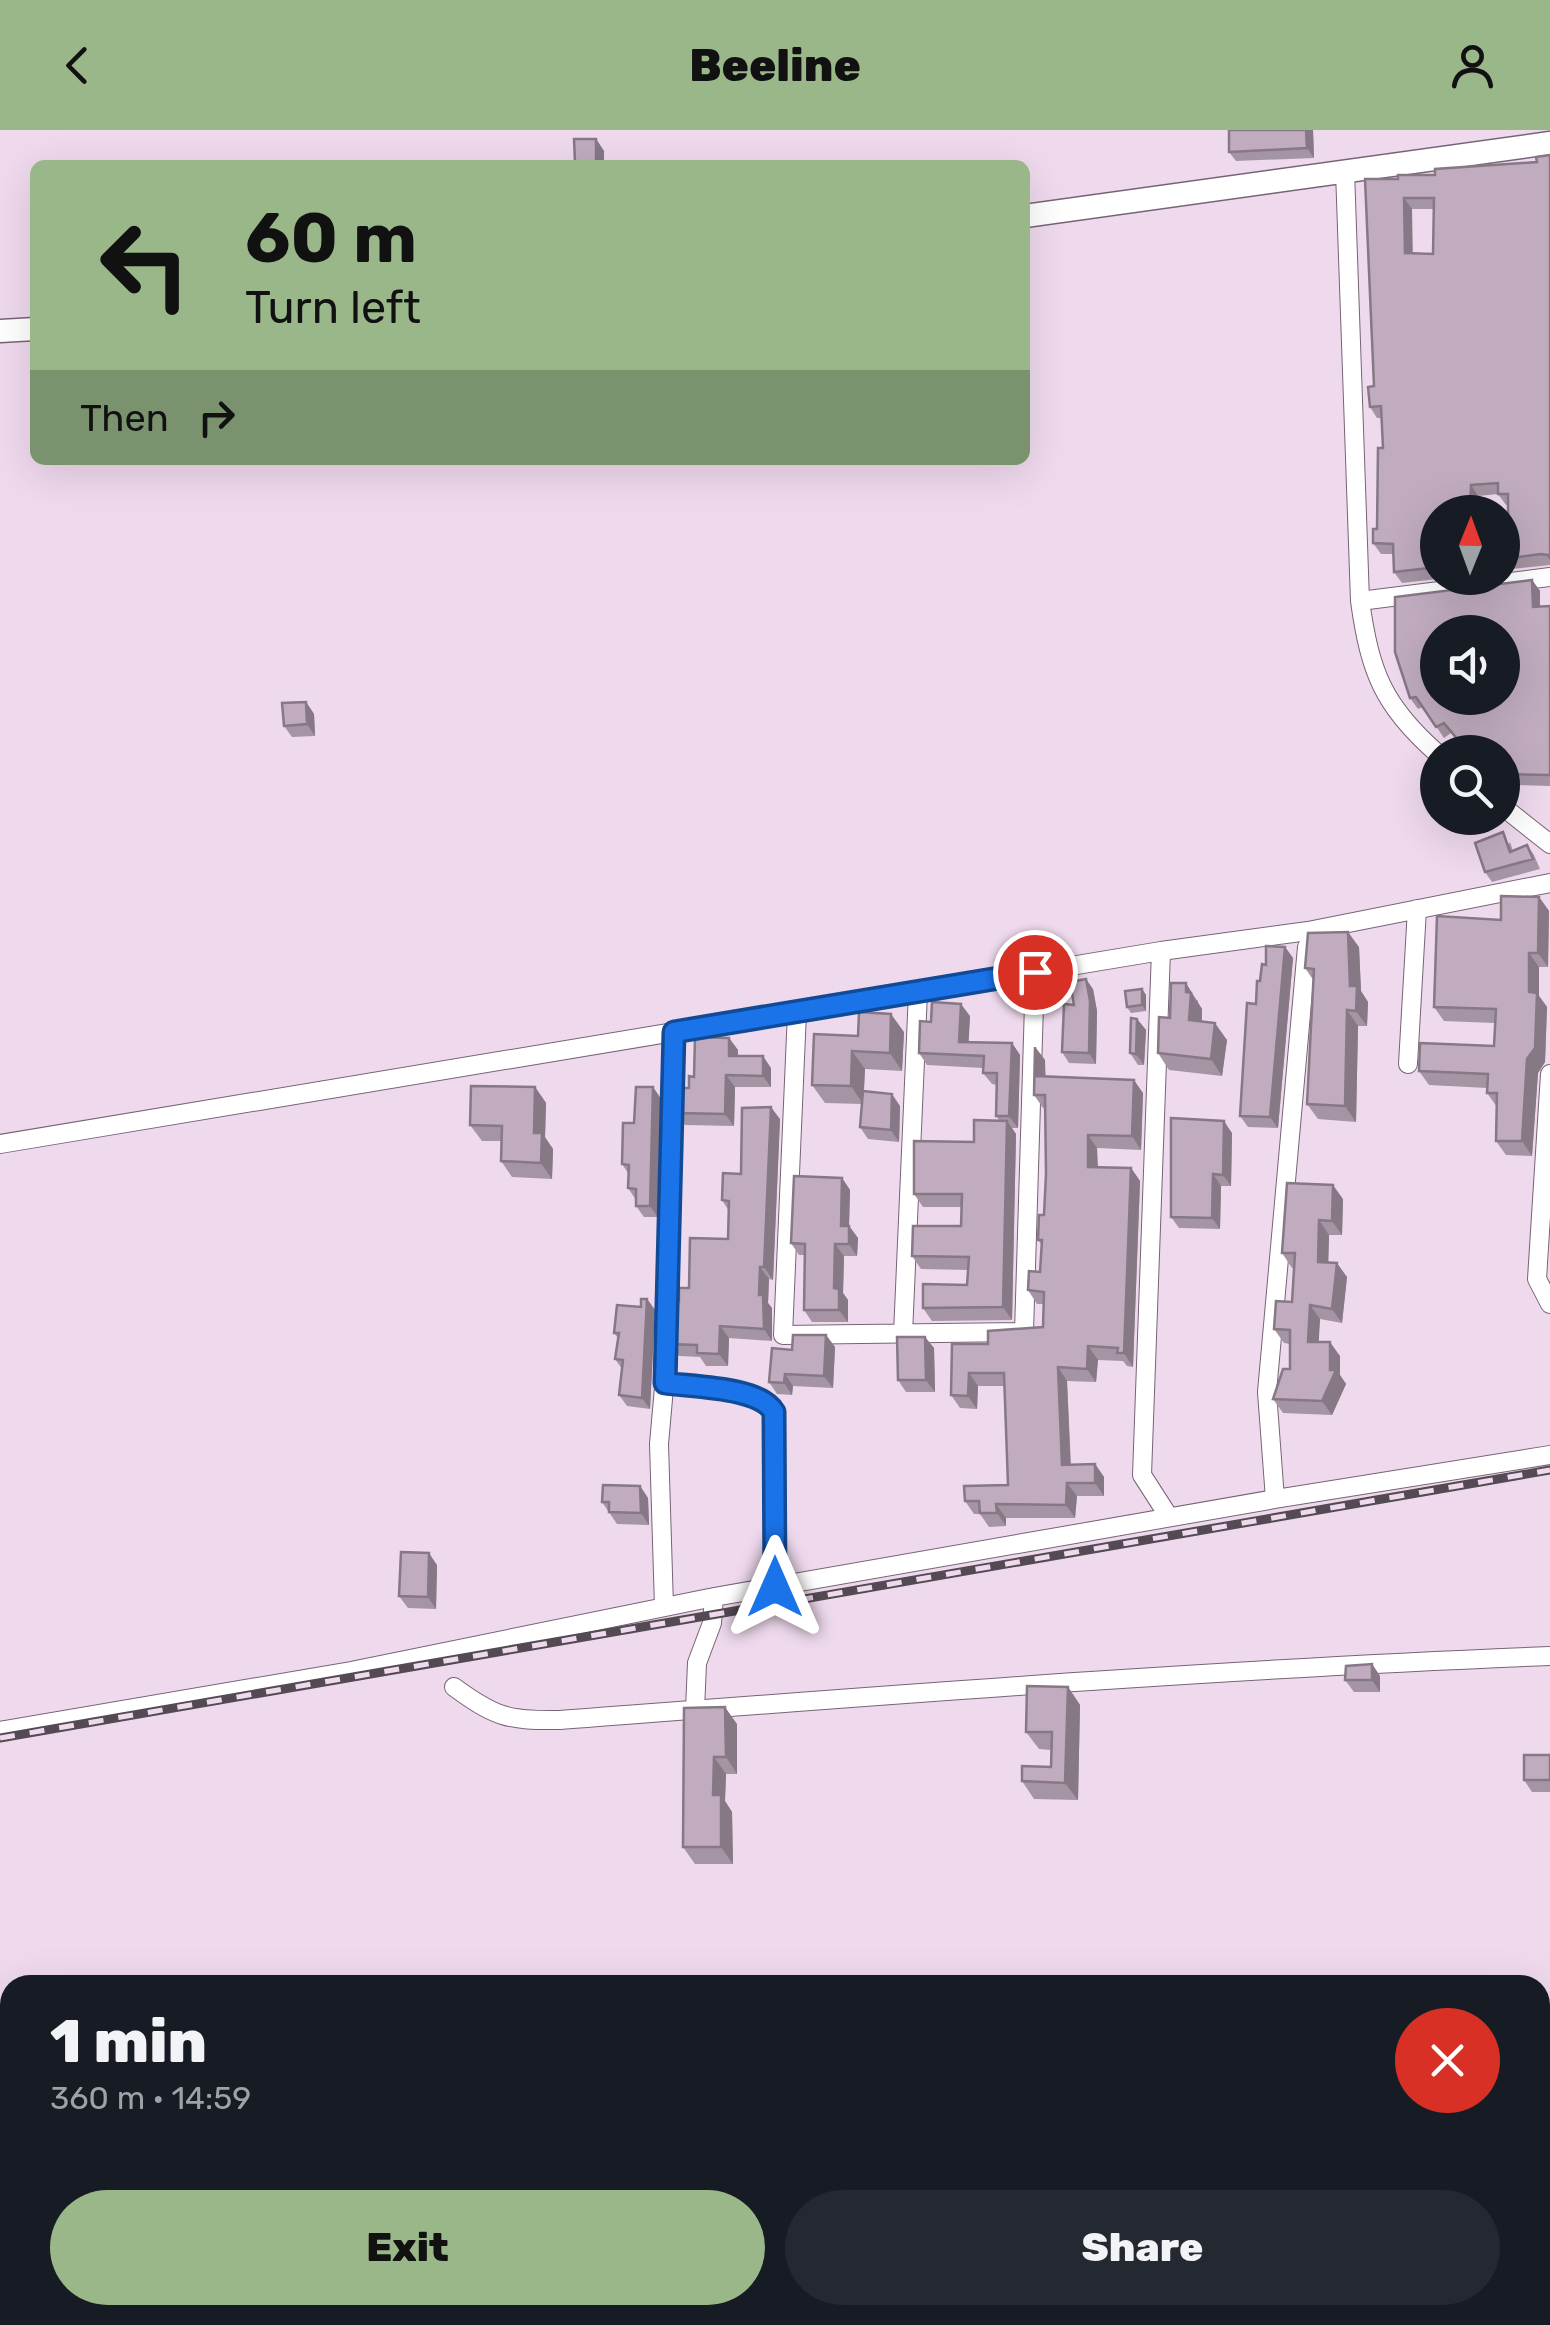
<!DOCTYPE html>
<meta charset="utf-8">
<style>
:root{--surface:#171b24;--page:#242831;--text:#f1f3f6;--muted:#9ea1a6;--accent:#99b789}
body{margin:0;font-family:Rubik,sans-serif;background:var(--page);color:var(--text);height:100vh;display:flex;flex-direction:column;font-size:38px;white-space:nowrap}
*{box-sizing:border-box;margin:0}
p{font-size:32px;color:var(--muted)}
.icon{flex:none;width:55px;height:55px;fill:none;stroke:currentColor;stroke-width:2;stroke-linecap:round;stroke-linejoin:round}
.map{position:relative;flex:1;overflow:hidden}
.sheet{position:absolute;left:0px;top:1845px;width:1550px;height:350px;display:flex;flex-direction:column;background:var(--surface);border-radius:30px 30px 0 0;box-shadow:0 10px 40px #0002}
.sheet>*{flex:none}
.top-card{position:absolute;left:30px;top:30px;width:1000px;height:305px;border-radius:15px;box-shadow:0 10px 40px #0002;background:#99b789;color:#111;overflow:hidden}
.needle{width:65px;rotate:1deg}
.buttons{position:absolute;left:1420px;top:365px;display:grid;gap:20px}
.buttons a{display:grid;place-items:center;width:100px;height:100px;border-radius:50%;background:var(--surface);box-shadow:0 10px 40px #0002;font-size:50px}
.pin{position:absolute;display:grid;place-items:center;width:85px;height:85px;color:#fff;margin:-42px;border:5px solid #fff;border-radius:50%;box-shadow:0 2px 10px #0007}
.me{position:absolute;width:110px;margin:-55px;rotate:0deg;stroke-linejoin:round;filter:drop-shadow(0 0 8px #0008)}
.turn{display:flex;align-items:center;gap:35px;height:210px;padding:0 50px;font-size:45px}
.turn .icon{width:130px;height:130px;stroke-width:2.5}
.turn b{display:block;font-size:70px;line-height:85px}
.then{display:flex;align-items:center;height:95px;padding:0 50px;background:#0003;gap:20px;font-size:38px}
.round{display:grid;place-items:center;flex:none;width:105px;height:105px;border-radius:52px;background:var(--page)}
.overview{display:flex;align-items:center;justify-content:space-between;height:170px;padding:0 50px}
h1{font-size:60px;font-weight:800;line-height:75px}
.button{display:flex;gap:20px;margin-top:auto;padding:20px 50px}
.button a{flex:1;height:115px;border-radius:60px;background:var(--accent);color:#111;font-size:40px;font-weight:800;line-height:115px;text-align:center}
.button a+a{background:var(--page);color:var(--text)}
header{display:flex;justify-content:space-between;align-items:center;height:130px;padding:0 50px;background:var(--accent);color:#111;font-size:45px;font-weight:800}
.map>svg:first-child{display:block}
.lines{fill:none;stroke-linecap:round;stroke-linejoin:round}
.street-casing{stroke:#766475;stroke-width:20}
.secondary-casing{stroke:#766475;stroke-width:25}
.street{stroke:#fff;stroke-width:18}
.secondary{stroke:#fff;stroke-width:22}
.rail-casing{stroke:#544a53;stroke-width:9}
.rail{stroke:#efdaed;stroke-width:5;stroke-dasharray:15;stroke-linecap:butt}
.wall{fill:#a594a3;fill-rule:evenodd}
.shaded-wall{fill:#867885}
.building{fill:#c0acbe;stroke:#867885;stroke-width:2.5;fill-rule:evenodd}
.route-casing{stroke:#114b97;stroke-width:25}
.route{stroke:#1a73e8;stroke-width:18}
</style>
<header><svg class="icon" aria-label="back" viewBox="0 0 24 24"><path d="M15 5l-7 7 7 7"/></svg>Beeline<svg class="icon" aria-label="person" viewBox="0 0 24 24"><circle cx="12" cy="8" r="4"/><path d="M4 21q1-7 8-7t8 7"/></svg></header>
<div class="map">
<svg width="1550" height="2195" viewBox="0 0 1550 2195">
<rect width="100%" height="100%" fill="#efdaed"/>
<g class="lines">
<defs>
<path id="street" d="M1345,41l15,430c10,71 23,105 78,153
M1360,471l190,-24
M1502,676l48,38
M1161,821l-19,524 27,42
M797,882l-14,323 241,-3 11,-360
M1408,934l9,-155
M1550,944l-13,205 13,25
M0,1014l1161,-193 147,-20 242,-48
M903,1204l15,-342
M665,1253l88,12 9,3 11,14 2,175
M1275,1369l-8,-107 40,-445
M664,1477l-5,-163 7,-79 9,-333
M454,1557c41,30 54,34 106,33 329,-25 659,-51 990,-64
M695,1580l2,-47 15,-40 2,-26
M0,1601l351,-60 363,-74 561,-98 275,-44"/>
<path id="secondary" d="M1025,86l525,-73
M0,201l35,-2"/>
</defs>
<use href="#street" class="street-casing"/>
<use href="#secondary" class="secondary-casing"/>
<use href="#street" class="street"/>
<use href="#secondary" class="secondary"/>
<defs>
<path id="rail" d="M0,1608l1550,-268"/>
</defs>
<use href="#rail" class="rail-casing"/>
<use href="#rail" class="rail"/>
</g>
<path class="wall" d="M1313,0l1,28 -78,3 -7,-9z
M596,9l8,12v14h-27l-2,-3z
M1550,25v410l-48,5v-40h6v-25h-2l-8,-11 -20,2 -40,16v66h8l-44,5 -8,-11v-18h-13l-8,-11 4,-14 6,-81 -2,-30h-4l-7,-11 4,-21 24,-207 139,-17zM1412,79h22l-1,45 -21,-1z
M1532,450l8,11v16l10,-1v180l-37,-1 -5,6 -6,-4v-35h-35l-16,-19 -7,5 -21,-31 -5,2 -8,-11z
M306,572l8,12 1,22 -23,1 -8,-11z
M1510,712l3,9 14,-6 7,10 6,14 -48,13 -7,-10z
M1539,767l10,14 -1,56h-9v29l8,11 -2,55 -7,11 -6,83 -26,-1 -10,-14 1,-34 -10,-14v-5l-58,-3 -10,-14 75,-25 1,-23 -51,-2 -10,-14 67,-87z
M1285,817l8,11 -15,170 -30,-1 -8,-11 20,-135 6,-16z
M1359,817l2,44 7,11 -1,24h-9l-2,96 -38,-3 -11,-15 7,-123 -9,-13z
M1093,859l4,22 -1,53 -27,-1 -7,-11 12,-47z
M1142,859l4,6v16l-15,2 -4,-6z
M1198,870v3l4,6v13l25,18 -5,36 -53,-6 -11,-17 12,-35z
M970,886l-2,26 44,1 8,12 -2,73h-6l4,6 -4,186 -80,1 -9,-13 44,-23 1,-15 -47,-1 -9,-13 49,-30 1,-19h-39l-9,-13 85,-74 -3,-4 1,-31 -5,-1 -9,-11v-5l-56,-3 -8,-12 12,-31z
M1137,889l9,11 -2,35h-6l-8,-12z
M904,902l-2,39 -37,-2 -1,23 36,14 -1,36 -31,-3 -8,-12 2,-23 -37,-1 -13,-18 46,-49z
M729,908l9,12v6l33,12v19h-36l-1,39 -49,-1 -8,-12 17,-36z
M1035,917l10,13v16l98,17 -2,57 -44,-2 1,19 33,1 9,13 -7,186 -6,-1 -4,-5 -25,-1 -2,22 -29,-1 4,83h24l9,13v19h-27l-2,22h-69v8l-17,1 -9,-13h-6l-9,-13 43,-16 -4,-99h-26l-1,23 -17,-1 -9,-13 37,-51 55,-17 1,-23h-7l-9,-14 12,-18 2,-27 -4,-5 6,-25 2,-41 -1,-66h-2l-9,-13z
M535,957l11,16 -1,35 8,11 -1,30 -40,-2 -11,-16v-20h-19l-12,-16z
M653,957l8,12 -3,118h-14l-8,-11v-6l-8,-12v-15l-6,-9 12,-41z
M780,989l-7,161 -4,-1 -1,24 4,5v33l-43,-3 -1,28h-22l-6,-9 -21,-1 -9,-12 9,-43 49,-62 1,-28 -7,-11z
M1232,1003l-1,53h-10l-1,43 -41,-1 -8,-11z
M842,1048l8,12 -1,36 9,12 -1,18h-13l-1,37 5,7v22h-36l-8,-12 1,-55h-6l-8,-12z
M1343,1069l-1,36h-13l-1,27 19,15 -5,46 -22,-4 -2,23 22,14v19l6,9 -14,31 -49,-2 -10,-14 17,-30v-25l-6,-1 -10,-14 18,-27 2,-34h-2l-10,-15z
M647,1169l8,11 -5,99 -23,-3 -8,-11 3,-26 -7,-10 3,-21 -4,-5z
M826,1205l9,12 -2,41 -40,-2 -1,9 -15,-1 -8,-12 23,-32z
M925,1207l9,11 1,44h-29l-8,-12z
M640,1356l8,12 1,27 -32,-1 -15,-22z
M437,1435l-1,44 -28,-1 -9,-12z
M1372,1534l8,12v16h-26l-9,-12z
M1068,1557l12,18 -2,95 -44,-1 -12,-18 29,-14v-17l-12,-1 -13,-17z
M684,1578l53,16v50h-11l-1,27 7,11 1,52h-38l-12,-17z
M1550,1625v37h-18l-8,-12z
M1540,1946l10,4v30h-10z
M1540,2005l10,12 -1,20h-9z"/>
<path class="shaded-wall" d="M1306,0h7l1,28 -7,-10z
M596,9l8,12v14h-6l-2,-3z
M1404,68l8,11 1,55 -8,-11z
M1471,355l7,11v16h-8z
M1532,450l8,11v27l-7,-11z
M306,572l8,12 1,22 -8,-12z
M1506,644l7,11 -5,6 -6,-7v-6z
M1539,767l10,14 -1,56 -10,-14z
M1348,802l11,15 2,44 7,11 -1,24 -11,-15 -6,-25z
M1285,817l8,11 -15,170 -8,-11z
M1529,823l10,14v29l8,11 -2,55 -7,11 -6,83 -10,-15z
M1086,849l7,10 4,22 -1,53 -7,-11z
M1186,853l16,26 -1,28 -12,-17z
M1142,859l4,6v16l-4,-6z
M961,874l9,12 -2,38 -9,-12z
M1347,880l11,16 -2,96 -11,-16z
M891,884l13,18 -2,39 -12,-18z
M1137,889l9,11 -2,35 -8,-11z
M1215,893l12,17 -5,36 -11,-17z
M729,908l9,12 -1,18 -8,-12z
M1012,913l8,12 -2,73 -9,-12z
M1035,917l10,13 1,29 -10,-13z
M852,921l13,18 -2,35 -12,-18z
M763,926l8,12v19l-8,-11z
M726,945l9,12 -1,39 -9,-12z
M1134,950l9,13 -2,57 -9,-14z
M535,957l11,16 -1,34 8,12 -1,30 -11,-16 -7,-30z
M653,957l8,12 -3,118 -8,-11z
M892,964l8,12 -1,36 -8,-12z
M771,977l9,12 -7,161 -9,-13z
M1007,991l9,13 -4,186 -9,-13z
M1224,991l8,12 -1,53 -8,-11z
M1088,1005l9,13 1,32 -10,-13z
M1131,1038l9,13 -7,186 -9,-14z
M1213,1044l8,12 -1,43 -8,-11z
M842,1048l8,12 -1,36 9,12 -1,18 -8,-12 -8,-18z
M1333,1055l10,14 -1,36 -10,-14z
M1319,1090l10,15 -1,41 -10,-14z
M835,1114l9,12 -1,37 5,7v22l-9,-12 -5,-22z
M1337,1133l10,14 -5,46 -10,-14z
M760,1137l9,12 -1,24 4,5v33l-8,-12 -5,-34z
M647,1169l8,11 -5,99 -8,-11z
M1310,1175l10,14 -2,37 -10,-14z
M720,1196l9,12 -1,28 -9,-12z
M826,1205l9,12 -2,41 -9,-12z
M925,1207l9,11 1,44 -9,-12z
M1330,1212l10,14v19l6,9 -14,31 -10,-14 8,-31z
M1088,1216l10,14 -2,22 -9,-13z
M1058,1237l9,14 4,97 -9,-13z
M969,1243l9,13 -1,23 -9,-13z
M785,1244l8,12 -1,9 -8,-12z
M1095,1334l9,13v19l-9,-13z
M1067,1353l10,13 -2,22 -9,-13z
M640,1356l8,12 1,27 -8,-12z
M996,1374l10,14v8l-9,-13z
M429,1423l8,12 -1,44 -8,-12z
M1372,1534l8,12v16l-8,-12z
M1068,1557l12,18 -2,95 -13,-17z
M725,1577l12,17v50l-11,-17z
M714,1627l12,17 -1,27 7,11 1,52 -12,-17 -8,-52z
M1548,1946l2,4v23l-3,-5z
M1542,2005l8,12 -1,20 -9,-12z"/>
<path class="building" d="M1229,0h77l1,18 -78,4z
M574,9h22v23h-21z
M1550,25v403l-2,-3 -7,-1 -39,5v-29h6v-36h-10v-11l-27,2 -1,27h-32v55l-44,5 -1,-28 -20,-1v-14h4l1,-81h5l-2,-42 -11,1 -2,-20 6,-1 -9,-207h33v-4h37v-6l102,-7 -1,-5zM1404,68h30l-1,56 -28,-1z
M1532,450l1,27 17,-1v169l-44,-1 -4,4v-26h-34l-24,-29 -8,4 -20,-30 -6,1 -15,-46v-55zM1438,502h64v66h-64z
M306,572l1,22 -23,2 -2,-23z
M1503,702l7,20 17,-7 6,14 -48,13 -10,-29z
M1501,766l38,1 -1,56h-9v39l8,1 -2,55 -8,11 -5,82h-26l1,-48h-10l1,-19 -69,-3 1,-28 74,3 2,-37 -62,-2 3,-91 64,4z
M1348,802l2,54h7l-1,25 -9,-1 -2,96 -38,-2 7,-135 -9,-1 3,-35z
M1266,816l19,1 -15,170 -30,-1 7,-113 9,1 1,-23h3l2,-17 4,1z
M1086,849l4,22 -1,52 -27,-1 2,-48 10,1 -4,-23z
M1171,853h15v9l5,1 -2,27 26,3 -4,36 -53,-6 1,-36 11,1z
M1142,859v16l-15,2 -2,-16z
M932,872l29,2 -2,38 53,1 -3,73h-13l1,-43h-14l1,-17 -65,-3 1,-32 11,1z
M859,882l32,2 -1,39 -38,-2 -1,35 -39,-1 2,-51 44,2z
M1131,888l6,1 -1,35 -6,-1z
M695,907l34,1v18h34v20l-37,-1 -1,39 -48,-1v-25h12v-12l5,1z
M1035,917l1,29 98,4 -2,56 -44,-1v32l43,1 -7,185h-7l1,-5 -30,-2 -1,23 -29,-2 4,98 33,-1v19h-28l-1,22 -70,-1 1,9h-17l-1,-12h-14l-1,-15 44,-1 -4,-112h-35l-1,23 -17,-1 1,-51h36v-13l55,-4 1,-35 -16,-2 1,-19 11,1 2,-32h-4l1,-25h5l2,-41 -1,-79h-11z
M471,956l64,1 -1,46h8l-1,30 -40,-2 1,-35 -32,-1z
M636,957h17l-3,119h-14v-17l-8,-1 1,-23 -7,-1 1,-41h11z
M863,961l29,3 -1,36 -31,-3z
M771,977l-7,160h-4l-1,28h4l1,34 -44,-3 -1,28 -22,-1v-8l-27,-1 1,-44 8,1v-13h10l1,-50 38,1 1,-38 -7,-1 1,-27 18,1 1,-66z
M1171,988l53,3 -1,54 -10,-1 -1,44 -41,-1z
M974,990l33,1 -4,186 -80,1v-24l44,1 2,-28 -57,-1 1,-30h48l1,-32h-48v-53l60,1z
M794,1046l48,2 -1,48h8v18h-14l-1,44 5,1v21h-35l1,-66 -14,-1z
M1287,1053l46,2 -1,36 -13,-1 -1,42 19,1 -5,46 -22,-4 -2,37h22v28h6l-14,31 -49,-2 10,-30h7v-39l-16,-1 2,-28 16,1 3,-49h-13z
M641,1169h6l-5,99 -23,-3 4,-35 -8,-1 4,-26h-5l3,-28 24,2z
M793,1205h33l-2,41 -39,-2 -1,9 -15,-1 3,-34 20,2z
M897,1207h28l1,43h-28z
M603,1355l37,1 1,27 -32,-1v-10h-7z
M401,1422l28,1 -1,44 -29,-1z
M1372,1534v16h-27l1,-14z
M1027,1556l41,1 -3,96 -43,-2v-15l29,1 1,-35h-26z
M725,1577l1,50h-12l-1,38h8v52h-38l1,-139z
M1524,1625h26v25h-26z
M1540,1946h8l-1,22h-7z"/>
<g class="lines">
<defs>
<path id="route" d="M775,1457l-1,-175c-14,-25 -81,-25 -109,-29l9,-351 361,-60"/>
</defs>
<use href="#route" class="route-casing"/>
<use href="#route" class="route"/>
</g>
</svg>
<div class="buttons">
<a><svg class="needle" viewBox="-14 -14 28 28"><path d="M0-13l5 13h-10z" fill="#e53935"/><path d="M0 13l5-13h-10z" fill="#9ea1a6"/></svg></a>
<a><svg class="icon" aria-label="sound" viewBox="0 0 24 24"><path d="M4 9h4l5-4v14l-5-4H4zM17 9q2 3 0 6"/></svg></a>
<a><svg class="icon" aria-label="search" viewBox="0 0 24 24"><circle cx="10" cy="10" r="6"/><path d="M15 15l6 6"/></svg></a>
</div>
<div class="pin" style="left:1035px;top:842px;background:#d93025"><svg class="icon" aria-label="arrive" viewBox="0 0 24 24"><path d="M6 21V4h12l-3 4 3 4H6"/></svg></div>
<svg class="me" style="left:775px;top:1457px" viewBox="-20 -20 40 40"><path d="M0-17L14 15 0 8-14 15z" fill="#1a73e8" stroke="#fff" stroke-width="4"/></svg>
<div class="top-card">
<div class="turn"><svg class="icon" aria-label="left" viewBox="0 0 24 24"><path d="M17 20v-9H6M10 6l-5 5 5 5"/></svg><div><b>60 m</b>Turn left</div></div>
<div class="then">Then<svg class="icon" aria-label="right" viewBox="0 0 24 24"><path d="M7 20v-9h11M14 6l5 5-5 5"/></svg></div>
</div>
<section class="sheet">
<div class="overview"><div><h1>1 min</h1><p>360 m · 14:59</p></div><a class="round" style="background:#d93025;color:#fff"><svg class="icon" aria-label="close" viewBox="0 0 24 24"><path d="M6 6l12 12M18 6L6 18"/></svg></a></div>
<div class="button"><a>Exit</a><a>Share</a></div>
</section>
</div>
